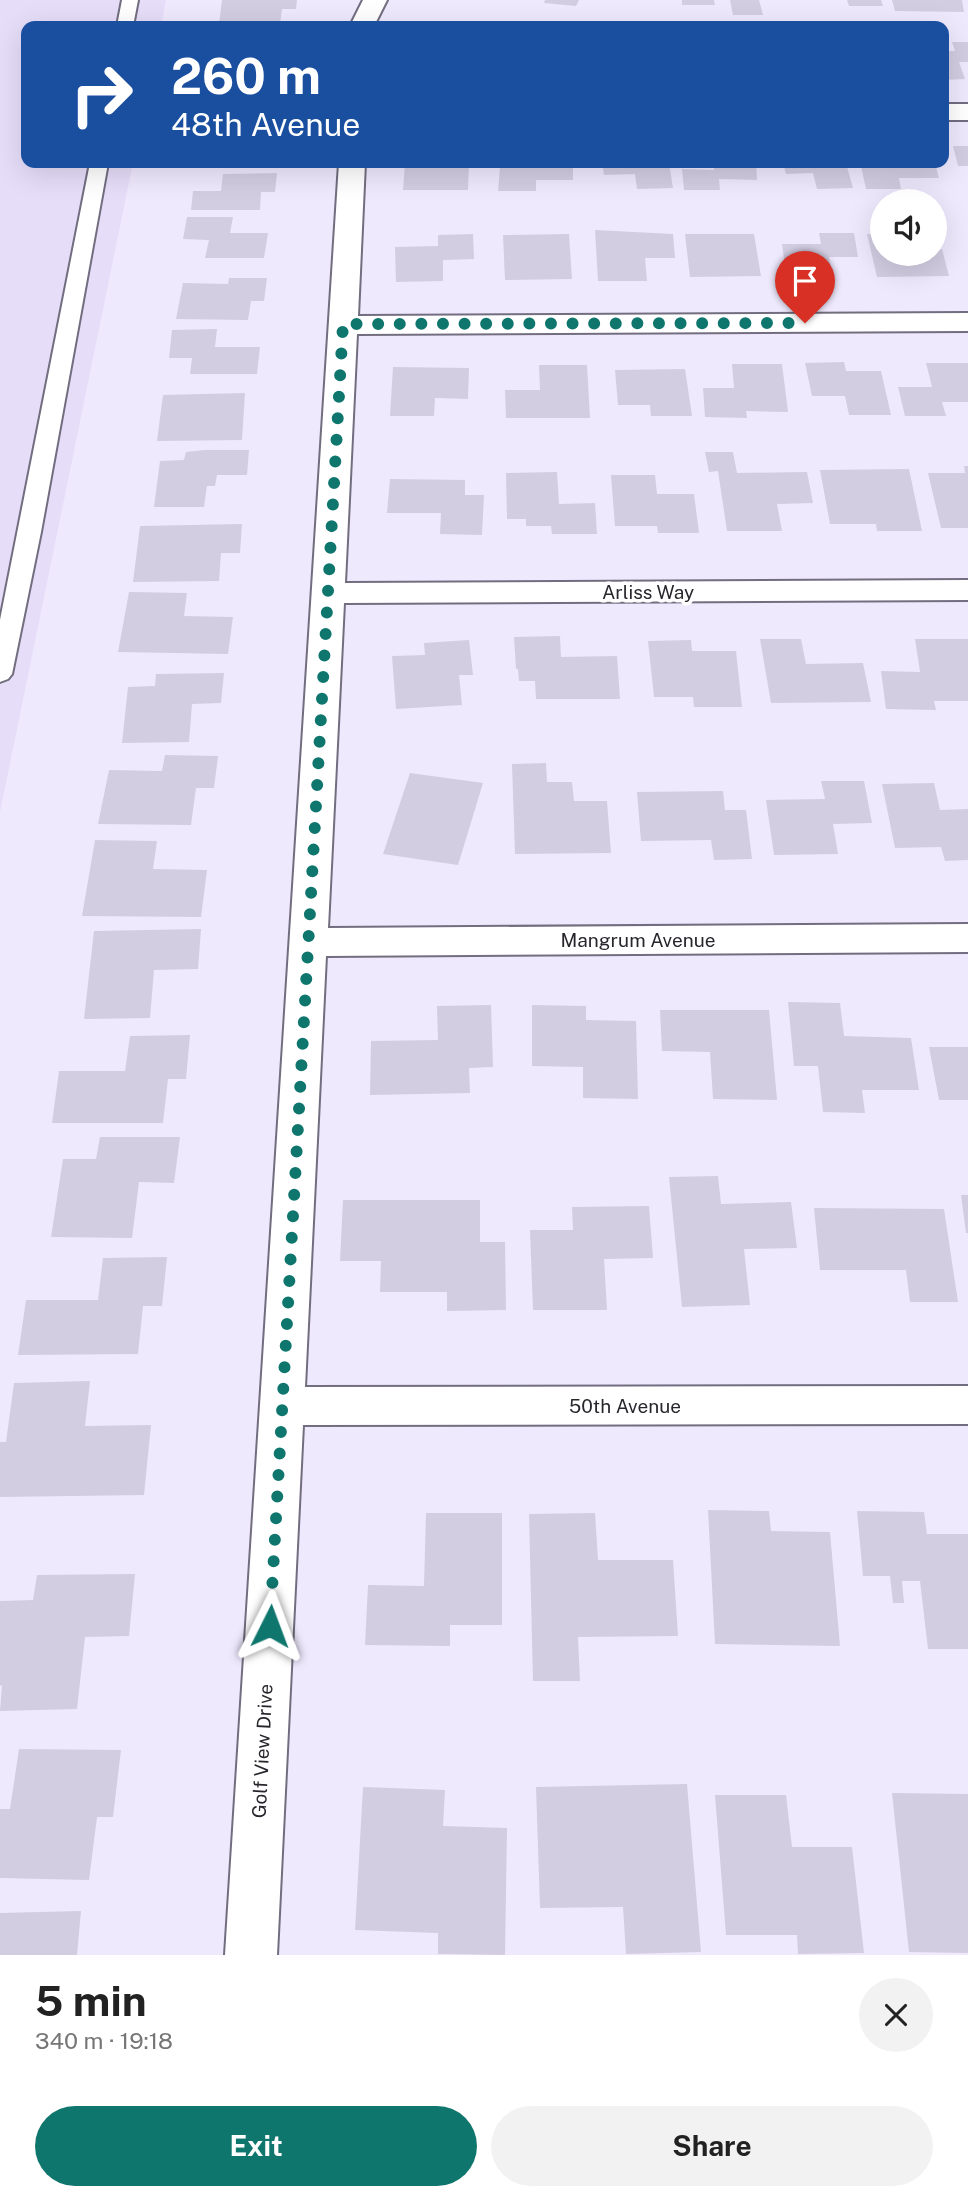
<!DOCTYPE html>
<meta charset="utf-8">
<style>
:root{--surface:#fff;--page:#f2f2f2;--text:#222;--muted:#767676;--accent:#0f766e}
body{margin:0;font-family:"Public Sans",sans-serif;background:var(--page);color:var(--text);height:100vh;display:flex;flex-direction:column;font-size:26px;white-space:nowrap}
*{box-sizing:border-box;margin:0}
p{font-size:23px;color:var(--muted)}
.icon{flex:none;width:38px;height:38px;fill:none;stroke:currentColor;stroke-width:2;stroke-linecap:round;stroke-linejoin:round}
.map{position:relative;height:1955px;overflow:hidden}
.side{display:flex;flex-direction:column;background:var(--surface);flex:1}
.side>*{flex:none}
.top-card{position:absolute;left:21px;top:21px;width:928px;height:147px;border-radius:14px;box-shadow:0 7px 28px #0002;background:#1a4fa0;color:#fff;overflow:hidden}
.fabs{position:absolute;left:870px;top:189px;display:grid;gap:14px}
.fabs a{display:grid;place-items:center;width:77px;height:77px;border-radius:50%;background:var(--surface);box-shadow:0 7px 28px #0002;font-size:35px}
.pin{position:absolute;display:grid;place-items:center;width:60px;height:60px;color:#fff;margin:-72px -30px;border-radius:50% 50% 50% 0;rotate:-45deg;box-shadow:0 0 7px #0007}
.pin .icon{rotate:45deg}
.me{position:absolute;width:77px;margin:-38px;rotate:3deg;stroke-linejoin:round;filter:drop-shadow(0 0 5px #0008)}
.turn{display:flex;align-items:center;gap:24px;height:147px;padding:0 35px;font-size:32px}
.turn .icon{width:91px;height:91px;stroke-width:2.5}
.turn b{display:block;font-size:49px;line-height:60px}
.round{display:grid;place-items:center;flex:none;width:74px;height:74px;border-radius:37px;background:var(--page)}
.summary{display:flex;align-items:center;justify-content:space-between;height:119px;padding:0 35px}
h1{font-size:42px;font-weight:700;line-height:52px}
.action{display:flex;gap:14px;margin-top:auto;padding:14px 35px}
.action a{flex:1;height:80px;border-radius:42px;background:var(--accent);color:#fff;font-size:28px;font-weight:700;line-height:80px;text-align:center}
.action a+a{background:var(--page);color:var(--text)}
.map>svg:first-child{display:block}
.built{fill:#e6ddf9}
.building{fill:#d3cde2}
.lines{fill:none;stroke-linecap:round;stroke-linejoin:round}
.service-casing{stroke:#726d7f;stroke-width:4}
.minor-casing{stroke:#726d7f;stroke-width:4}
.service{fill:#fff;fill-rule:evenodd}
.minor{fill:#fff;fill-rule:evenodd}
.route{stroke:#0f766e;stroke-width:12;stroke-dasharray:0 21.6}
.labels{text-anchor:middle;stroke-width:7;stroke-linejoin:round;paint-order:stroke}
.street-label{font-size:19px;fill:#28252d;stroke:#fff}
</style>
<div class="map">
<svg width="968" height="1955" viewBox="0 0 968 1955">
<rect width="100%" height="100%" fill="#efe9fe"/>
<path class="built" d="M0,0h166l-5,26h-135v137h107l-133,649z"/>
<path class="building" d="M222,0h75l-1,9h-14l-2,15h-61z
M545,0h34l-3,6 -32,-3z
M682,0h32l1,5h-33z
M730,0h29l4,15h-30z
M847,0h34l2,6h-34z
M892,0h70l2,12 -69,-1z
M952,42h16v20h-9l6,17 -22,1v-29h12z
M953,146h15v20h-10z
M405,163h64l-1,27h-65z
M528,163h45v17h-37v11h-38l2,-24 28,1z
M602,163h67l4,25 -36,1 -2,-15 -31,1z
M714,163h42l1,17 -38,-1 1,11h-36l-2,-21 32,1z
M783,163h63l7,25 -36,1 -4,-16 -27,1z
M890,163h45l4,15h-40l2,11h-35l-5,-23h30z
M277,173l-2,19h-14l-1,18h-69l2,-19h28l2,-17z
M187,217h46l-3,16h38l-4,25h-59l4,-18 -26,-1z
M595,230l78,4 2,24h-30l2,23h-49z
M819,233h35l4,24h-29l4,23h-46l-5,-36h39z
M473,234l1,25 -31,1v21l-47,1 -1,-35 43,-1v-11z
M569,234l3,45 -67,1 -2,-45z
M685,234h69l7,42 -71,1z
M867,234h15v20h52v-4l8,-1 7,27 -72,1z
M229,278h38l-3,23h-13l-3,19 -72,-1 7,-36 45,1z
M217,329l-2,18h45l-3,27h-67l2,-16h-23l3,-28z
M844,362l2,9h35l10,44h-42l-4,-19h-33l-7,-33z
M926,363h42v39h-26l4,14h-41l-7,-29h34z
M732,364h50l6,48 -42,-1 1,7 -42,-1 -2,-29h31z
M539,365h48l3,53h-84l-1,-28h35z
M393,367l76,1 -1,31 -33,-1 -1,18h-44z
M685,369l7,47h-41l-1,-11h-32l-3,-35z
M245,393l-3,47 -85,1 6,-46z
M204,450h45l-2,25h-30l-2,11h-8l-3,21h-50l6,-46 24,-1 2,-8z
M705,452h28l4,21 70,-1 6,31 -36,1 5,27h-55l-9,-60 -9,1z
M964,466h4v62h-27l-13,-55h37z
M909,469l13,62h-45l-1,-7h-46l-10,-54z
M557,472l2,32 36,-1 2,31h-45l-1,-8h-25v-7h-19l-1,-46z
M611,475h44l2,19h37l5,39h-41l-1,-7h-42z
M390,479l75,1v15h19l-2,40 -42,-1 1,-21h-54z
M242,524l-2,29h-19l-2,28 -86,1 7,-56z
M129,592l58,1 -3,23 49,1 -5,37 -110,-2z
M560,636l1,21 56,-1 3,43h-84l-1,-18h-16l-1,-12h-2l-2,-32z
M760,639h41l5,25 57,-1 8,39 -100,1z
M915,639h53v62h-34l2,9 -50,-1 -5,-38 39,1z
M469,640l4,35h-14l3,30 -66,4 -4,-53 33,-1 -1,-12z
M691,640l1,11h44l6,56h-48l-1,-10h-39l-6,-56z
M224,673l-3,30 -29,1 -3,38 -67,1 6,-56 27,-1 1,-12z
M165,755l53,1 -4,32h-18l-5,37 -93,-1 11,-54 53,1z
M546,763l1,19h25l2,19h33l4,52 -96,1 -3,-90z
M410,773l73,10 -25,82 -75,-11z
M821,781h43l8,42 -39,1 5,30 -64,1 -8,-55 59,-1z
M934,783l6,27 28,-1v51l-23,1 -4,-14 -46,1 -13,-64z
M723,791l2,19h21l6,49 -38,1 -3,-20 -70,1 -4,-49z
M95,840l62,1 -4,28 54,1 -6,47 -119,-1z
M201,929l-3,40 -44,1 -4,48 -66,1 10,-88z
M788,1002l52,1 4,33 67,2 8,52h-57l3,23 -42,-1 -5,-46h-24z
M491,1005l2,62 -24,1 1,25 -100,2 1,-54 67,-1 -1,-34z
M532,1005l54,1v14l50,1 2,78 -55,-1v-31l-51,-1z
M660,1010h109l8,90 -64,-1 -3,-47 -48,-1z
M190,1035l-4,44h-18l-5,44h-111l7,-52h66l5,-35z
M929,1047h39v53h-29z
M100,1137h80l-6,46 -35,-1 -7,56 -81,-1 12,-78h33z
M718,1176l3,28 70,-2 6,46 -53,1 6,56 -68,2 -13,-130z
M961,1195h7v38h-2z
M343,1200h137v42h25l1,68 -59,1v-19h-67l1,-31h-41z
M649,1206l4,52 -49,1 3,51h-74l-3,-80h43l-1,-23z
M814,1208l130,1 14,93h-48l-4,-32h-86z
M167,1257l-5,49h-19l-5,48 -120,1 8,-55h72l5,-42z
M90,1381l-5,45 66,-1 -7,70 -144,2v-55h6l8,-59z
M708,1510l61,1 2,20 59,1 10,114 -125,-2z
M857,1511l67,1 3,22h41v115h-40l-8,-68h-18l2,22h-11l-3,-27h-27z
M426,1513h76v112h-52v21l-85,-1 3,-60 56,1z
M595,1513l3,47h75l5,76 -100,1 2,44h-47l-4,-167z
M135,1574l-6,62 -44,1 -8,72 -77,2 2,-26 -2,1v-85l33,-1 4,-25z
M19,1749l102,1 -8,67h-16l-8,63 -89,-2v-69h10z
M687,1784l14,168 -75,2 -3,-47 -83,1 -4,-121z
M363,1787l82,3 -2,36 64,2 -2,127 -67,-1v-21l-83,-3z
M892,1793l76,1v159l-59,-1z
M715,1795h71l6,52h60l12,106 -66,1 -1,-19h-71z
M81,1911l-4,44h-77v-42z"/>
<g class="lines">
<defs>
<path id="service" d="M122,0h16l-5,26h-16z
M90,163h18l-67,369 -29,142 -4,5 -8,3v-62z"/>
<path id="minor" d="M363,0h24l-13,26h-24z
M943,104h25v16h-25z
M339,163h26l-7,153 610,-3v18l-611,3 -12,249 623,-3v20l-624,3 -16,325 640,-4v28l-642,4 -21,431 663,-1v38l-665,1 -26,530h-52z"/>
</defs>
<use href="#service" class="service-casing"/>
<use href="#minor" class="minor-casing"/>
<use href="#service" class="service"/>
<use href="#minor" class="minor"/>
</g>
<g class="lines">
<path class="route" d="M270,1626l73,-1302 462,-1"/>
</g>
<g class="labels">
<g class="street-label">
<text x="648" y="599">Arliss Way</text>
<text x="638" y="947">Mangrum Avenue</text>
<text x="625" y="1413">50th Avenue</text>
<text transform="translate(262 1751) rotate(-87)" y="7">Golf View Drive</text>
</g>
</g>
</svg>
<div class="fabs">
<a><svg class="icon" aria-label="sound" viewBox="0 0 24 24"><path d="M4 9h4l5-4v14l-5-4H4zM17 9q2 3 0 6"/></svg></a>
</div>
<div class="pin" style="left:805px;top:323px;background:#d93025"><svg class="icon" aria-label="arrive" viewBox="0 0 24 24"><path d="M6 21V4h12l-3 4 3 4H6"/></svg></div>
<svg class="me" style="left:270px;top:1626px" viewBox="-20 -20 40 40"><path d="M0-17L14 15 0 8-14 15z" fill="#0f766e" stroke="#fff" stroke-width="4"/></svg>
<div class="top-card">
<div class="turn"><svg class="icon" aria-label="right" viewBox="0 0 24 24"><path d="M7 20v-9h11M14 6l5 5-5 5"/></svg><div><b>260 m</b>48th Avenue</div></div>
</div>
</div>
<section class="side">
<div class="summary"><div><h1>5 min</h1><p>340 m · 19:18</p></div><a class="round"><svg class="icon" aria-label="close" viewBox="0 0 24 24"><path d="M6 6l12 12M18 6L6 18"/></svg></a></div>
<div class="action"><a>Exit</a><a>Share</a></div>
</section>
